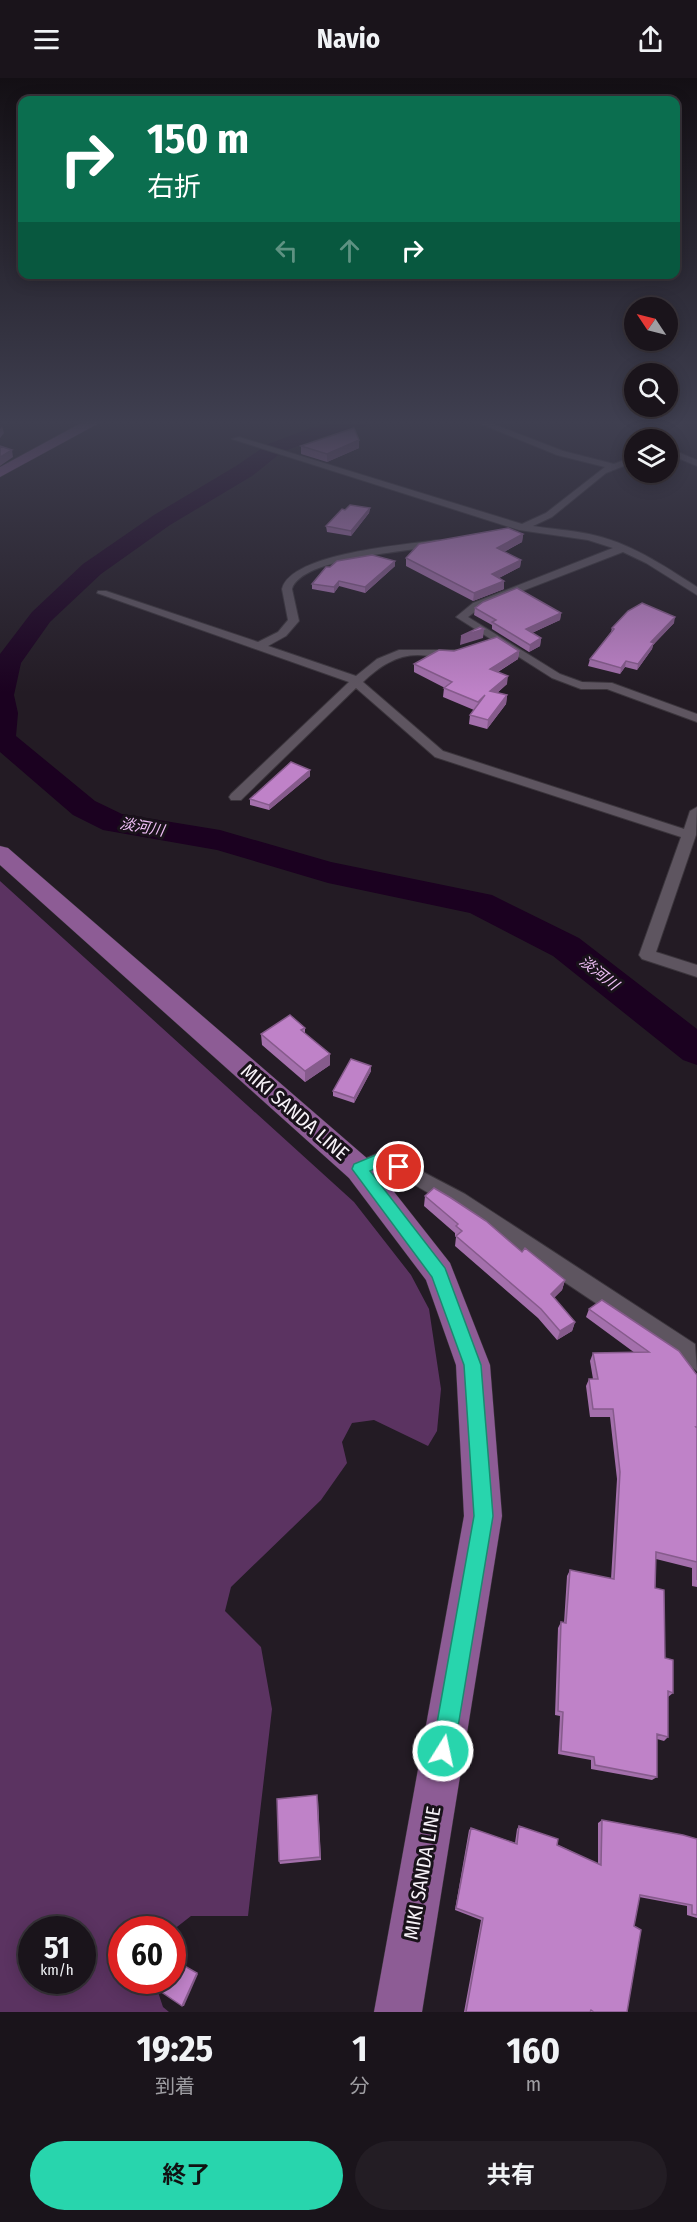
<!DOCTYPE html>
<html lang="ja">
<meta charset="utf-8">
<style>
:root{--surface:#1a141b;--page:#231d24;--text:#f1f3f6;--muted:#9f9ea3;--line:#38333a;--accent:#28d5ad}
body{margin:0;font-family:"Fira Sans Condensed","Noto Sans JP",sans-serif;background:var(--page);color:var(--text);height:100vh;display:flex;flex-direction:column;font-size:22px;white-space:nowrap}
*{box-sizing:border-box;margin:0}
p{font-size:20px;color:var(--muted)}
.icon{flex:none;width:33px;height:33px;fill:none;stroke:currentColor;stroke-width:2;stroke-linecap:round;stroke-linejoin:round}
.map{position:relative;height:1934px;overflow:hidden}
.panel{display:flex;flex-direction:column;background:var(--surface);flex:1}
.panel>*{flex:none}
.top-card{position:absolute;left:18px;top:18px;width:662px;height:183px;border-radius:12px;box-shadow:0 3px 15px #0003,0 0 0 2px var(--line);background:#0b6e4f;color:#fff;overflow:hidden}
.needle{width:39px;rotate:305deg}
.buttons{position:absolute;left:624px;top:219px;display:grid;gap:12px}
.buttons a{display:grid;place-items:center;width:54px;height:54px;border-radius:50%;background:var(--surface);box-shadow:0 3px 15px #0003,0 0 0 2px var(--line);font-size:30px}
.speed{position:absolute;left:18px;top:1838px;display:flex;gap:12px;font-size:30px;font-weight:700;text-align:center}
.speed>*{display:grid;place-content:center;width:78px;height:78px;border-radius:50%;background:var(--surface);box-shadow:0 3px 15px #0003,0 0 0 2px var(--line);line-height:1}
.speed small{font-size:15px;font-weight:400}
.speed .limit{border:9px solid #d22;background:#fff;color:#111}
.pin{position:absolute;display:grid;place-items:center;width:51px;height:51px;color:#fff;margin:-26px;border:3px solid #fff;border-radius:50%;box-shadow:0 2px 6px #0007}
.me{position:absolute;width:66px;margin:-33px;rotate:10deg;stroke-linejoin:round;filter:drop-shadow(0 0 4px #0008)}
.turn{display:flex;align-items:center;gap:21px;height:126px;padding:0 30px;font-size:27px}
.turn .icon{width:78px;height:78px;stroke-width:2.5}
.turn b{display:block;font-size:42px;line-height:51px}
.lanes{display:flex;align-items:center;height:57px;padding:0 30px;background:#0003;justify-content:center;gap:30px;direction:ltr}
.lanes .off{opacity:.35}
.eta{display:flex;justify-content:space-evenly;align-items:center;height:102px;text-align:center}
.eta b{font-size:36px;font-weight:700;line-height:42px}
.button{display:flex;gap:12px;margin-top:auto;padding:12px 30px}
.button a{flex:1;height:69px;border-radius:36px;background:var(--accent);color:#111;font-size:24px;font-weight:700;line-height:69px;text-align:center}
.button a+a{background:var(--page);color:var(--text)}
header{display:flex;justify-content:space-between;align-items:center;height:78px;padding:0 30px;background:var(--surface);font-size:27px;font-weight:700}
.map>svg:first-child{display:block}
.green{fill:#5b3361;fill-rule:evenodd}
.lines{fill:none;stroke-linecap:round;stroke-linejoin:round}
.river{fill:#1b0120;fill-rule:evenodd}
.minor-casing{stroke:#3b353c;stroke-width:2}
.primary-casing{stroke:#3b353c;stroke-width:1}
.minor{fill:#5e5560;fill-rule:evenodd}
.primary{fill:#8d5c95;fill-rule:evenodd}
.wall{fill:#a470ac}
.shaded-wall{fill:#865b8c}
.building{fill:#bf82c8;stroke:#865b8c;stroke-width:1.5}
.route{fill:#28d5ad;stroke:#1a8a70;stroke-width:1.5}
.labels{text-anchor:middle;stroke-width:6;stroke-linejoin:round;paint-order:stroke}
.far-water-label{font-size:15px;font-style:italic;fill:#f1c1f8;stroke:#19121a}
.near-street-label{font-size:20px;fill:#f7f2f8;stroke:#19121a}
</style>
<header><svg class="icon" aria-label="menu" viewBox="0 0 24 24"><path d="M4 6h16M4 12h16M4 18h16"/></svg>Navio<svg class="icon" aria-label="share" viewBox="0 0 24 24"><path d="M12 15V3M7 8l5-5 5 5M5 13v7h14v-7"/></svg></header>
<div class="map">
<svg width="697" height="1934" viewBox="0 0 697 1934">
<rect width="100%" height="100%" fill="#231b24"/>
<path class="green" d="M0,803l354,321 57,73 18,34 12,80 -4,42 -9,15 -54,-26 -22,3 -10,19 5,21 -26,37 -90,87 -6,24 36,36 11,62 -24,207h-57l-18,14 -51,-1v51h32l9,27 6,5h-169zM32,1851h50v51h-50z"/>
<g class="lines">
<path class="river" d="M333,344h36l-3,4 -42,10 -42,16 -30,24 -82,49 -69,49 -51,48 -29,41 -7,32 4,18 -2,23 79,65 27,13 98,16 111,32 161,33 87,43 118,91v36l-14,-5 -130,-104 -83,-43 -142,-30 -111,-33 -114,-20 -30,-15 -73,-63v-98l32,-42 51,-48 71,-49 82,-49 32,-22 42,-16z"/>
<defs>
<path id="minor" d="M476,344h12l75,29 51,13 20,-8v6l-28,11 -54,44 -19,9c18,3 37,4 56,8 40,8 74,31 108,53v8l-51,-32 -23,-11 -142,55 -13,10 92,57 22,8 30,1 85,31v8l-90,-33h-26l-29,-11 -96,-61 17,-14 140,-55 -25,-8 -69,-10 -287,-91 7,-2 283,87 24,-11 59,-46 -48,-12z
M668,370l29,12v6l-29,-12z
M437,462l4,1v4c-31,7 -139,12 -149,44l7,32 -13,15 -18,10 88,30 21,-17 22,-9h63v4c-15,4 -28,2 -44,1 -22,0 -39,12 -55,27l80,69 241,78 6,-18 7,-4 -1,28 -40,117 41,13v12l-55,-18 -3,-4 42,-118 -246,-80 -79,-69 -115,112h-10l-2,-3 2,-3 118,-112 -252,-89 1,-2h8l152,51 20,-10 10,-12 -6,-31c9,-36 123,-44 155,-49z
M383,1073l82,43 230,150 2,27 -246,-165 -69,-40 -23,11 -6,-3 -3,-5 3,-5z"/>
<path id="primary" d="M83,344h18l-101,55v-10z
M0,768l8,2 361,312 81,103 40,102 12,151 -80,496h-48l90,-496 -8,-151 -30,-85 -77,-102 -349,-313z"/>
</defs>
<use href="#minor" class="minor-casing"/>
<use href="#primary" class="primary-casing"/>
<use href="#minor" class="minor"/>
<use href="#primary" class="primary"/>
</g>
<path class="wall" d="M301,368l58,2 -32,14 -26,-8z
M370,430l-1,5 -18,23 -24,-4 -1,-6 19,-16z
M523,456l-1,8 -18,10 17,8 -1,7 -21,11 5,11 -31,12 -67,-35v-8z
M395,483v5l-30,27 -26,-7 -5,7 -22,-4v-5l18,-17z
M475,530l86,5 -1,7 -28,13 9,5 -1,8 -11,6 -37,-23v-4l-18,-10z
M674,545l-21,22 -1,4 -15,21 -12,-3 -5,7 -32,-8 2,-7 21,-27 1,-4z
M519,573l-1,8 -20,13 9,12 -10,9 10,2 -1,9 -19,25 -18,-5 1,-9 4,-5 -31,-13 1,-9h1l-31,-16v-8z
M310,692v6l-41,34 -19,-5v-6z
M305,950v5l25,32 -25,17 -43,-37 -1,-11z
M371,988v5l-17,32 -21,-7v-5z
M425,1118l97,56 43,28 -3,10 -8,8 21,24 -3,9 -15,9 -19,-22 -83,-72 1,-9 -1,-1v-3l-31,-27z
M589,1231l108,66v212l-5,-1v-18l-36,-9 -1,29 10,70 8,35 -5,4v40l-4,4 -7,-2v38l-5,3 -61,-11v-9l-33,-6 2,-38 -5,-1 3,-87 3,-6 3,1 3,-47 3,-6 41,9 6,-100 -7,-62h-20l-4,-31 3,-7h4l-3,-18 3,-8h42l-49,-36z
M318,1721l3,61 -41,4 -1,-3z
M602,1742l95,19v79l-10,-3v-9l-48,-9 -5,29 -7,86h-163l17,-92 -26,-10 14,-80 2,-2 44,15 2,-14 2,-3 79,38v-41z"/>
<path class="shaded-wall" d="M2,348l2,7 -4,5v-9z
M359,362v8l-32,14v-8z
M12,372l1,7 -13,9v-9z
M370,430l-1,5 -18,23v-5z
M523,456l-1,8 -26,14 1,-8z
M521,482l-1,7 -29,15 1,-8z
M395,483v5l-30,27v-6z
M339,503v5l-5,7v-6z
M504,503v8l-31,12 1,-8z
M561,535l-1,7 -35,16 1,-7z
M675,539l-1,6 -21,22 -1,4 -15,21 1,-6 13,-22z
M484,551l-1,9 -23,7 1,-9z
M541,560l-1,8 -11,6 1,-7z
M519,573l-1,8 -29,18 1,-8z
M626,583l-1,6 -5,7 1,-6z
M508,598l-1,8 -18,16 1,-9z
M507,617l-1,9 -19,25 1,-9z
M310,692v6l-41,34v-5z
M330,976v11l-25,17v-11z
M371,988v5l-17,32v-5z
M565,1202l-3,10 -14,13 3,-9z
M575,1244l-3,9 -15,9 3,-9z
M174,1882l24,14 -14,32h-2z"/>
<path class="building" d="M354,350l5,12 -32,14 -26,-8z
M0,368l12,4 -12,7z
M350,427l20,3 -19,23 -25,-5 16,-17 3,1z
M508,450l15,6 -26,14 24,12 -29,14 12,7 -30,12 -68,-35 13,-14z
M372,477l23,6 -30,26 -26,-6 -5,6 -22,-3 14,-17h4l7,-6z
M517,510l44,25 -35,16 15,9 -11,7 -38,-23 4,-2 -21,-12 8,-6z
M642,525l33,14 -24,25 3,1 -16,21 -12,-3 -5,7 -31,-9 24,-30 -2,-1 16,-17z
M480,549l4,2 -23,7z
M497,559l22,14 -29,18 18,7 -18,15 17,4 -19,25 -18,-5 15,-20 -7,7 -34,-14 8,-6 -38,-18 25,-14 15,1z
M291,684l19,8 -41,35 -19,-6z
M290,937l15,13 -4,2 29,24 -25,17 -44,-37z
M351,981l20,7 -17,32 -21,-7z
M434,1110l17,10 35,23 36,31 3,-4 40,32 -14,14 24,28 -15,9 -19,-22 -85,-73 6,-5 -6,-5 2,-2 -33,-28z
M602,1222l77,51 18,24v52h-1l1,1v152v-18l-41,-10 -1,36 9,2 1,68 8,2v33l-5,-2v46l-11,-3v43l-62,-12 -1,-8 -33,-6 2,-39 -5,-1 3,-89 5,1 4,-53 44,9 6,-107 -7,-63h-20l-4,-30h9l-5,-26 56,-1 -60,-43z
M317,1717l3,62 -41,4 -2,-62z
M602,1742l81,15 14,4v76l-5,-1v-9l-52,-10 -6,31 7,4 -14,82h-33l-3,-2 -1,2h-124l17,-94 -27,-10 15,-80 46,16 2,-18 39,13 -1,6 44,20z
M174,1882l23,13 -15,33 -22,-15 5,-11h7v-17z"/>
<linearGradient id="sky" x2="0" y2="1"><stop stop-color="#130f14"/><stop offset="0.56" stop-color="#3f3f50"/><stop offset="1" stop-color="#3f3f50" stop-opacity="0"/></linearGradient>
<rect width="697" height="615" fill="url(#sky)"/>
<path class="route" d="M383,1074l21,11 3,4 -3,4 -5,2 -17,-8 -12,6 75,97 36,97 12,151 -39,235 -4,7 -7,3 -8,-3 -3,-7 42,-235 -10,-151 -32,-88 -80,-108 2,-5z"/>
<g class="labels">
<g class="far-water-label">
<text transform="translate(142 749) rotate(10)" y="5">淡河川</text>
<text transform="translate(599 895) rotate(38)" y="5">淡河川</text>
</g>
<g class="near-street-label">
<text transform="translate(295 1034) rotate(41)" y="7">MIKI SANDA LINE</text>
<text transform="translate(422 1795) rotate(-80)" y="7">MIKI SANDA LINE</text>
</g>
</g>
</svg>
<div class="buttons">
<a><svg class="needle" viewBox="-14 -14 28 28"><path d="M0-13l5 13h-10z" fill="#e53935"/><path d="M0 13l5-13h-10z" fill="#9f9ea3"/></svg></a>
<a><svg class="icon" aria-label="search" viewBox="0 0 24 24"><circle cx="10" cy="10" r="6"/><path d="M15 15l6 6"/></svg></a>
<a><svg class="icon" aria-label="layers" viewBox="0 0 24 24"><path d="M12 4l9 5-9 5-9-5zM3 14l9 5 9-5"/></svg></a>
</div>
<div class="speed"><div>51<small>km/h</small></div><div class="limit">60</div></div>
<div class="pin" style="left:399px;top:1089px;background:#d93025"><svg class="icon" aria-label="arrive" viewBox="0 0 24 24"><path d="M6 21V4h12l-3 4 3 4H6"/></svg></div>
<svg class="me" style="left:443px;top:1673px" viewBox="-20 -20 40 40"><circle r="17" fill="#28d5ad" stroke="#fff" stroke-width="3"/><path d="M0-11L8 9 0 5-8 9z" fill="#fff"/></svg>
<div class="top-card">
<div class="turn"><svg class="icon" aria-label="right" viewBox="0 0 24 24"><path d="M7 20v-9h11M14 6l5 5-5 5"/></svg><div><b>150 m</b>右折</div></div>
<div class="lanes"><svg class="icon off" aria-label="left" viewBox="0 0 24 24"><path d="M17 20v-9H6M10 6l-5 5 5 5"/></svg><svg class="icon off" aria-label="ahead" viewBox="0 0 24 24"><path d="M12 20V5M6 11l6-6 6 6"/></svg><svg class="icon" aria-label="right" viewBox="0 0 24 24"><path d="M7 20v-9h11M14 6l5 5-5 5"/></svg></div>
</div>
</div>
<section class="panel">
<div class="eta">
<div><b>19:25</b><p>到着</p></div>
<div><b>1</b><p>分</p></div>
<div><b>160</b><p>m</p></div>
</div>
<div class="button"><a>終了</a><a>共有</a></div>
</section>
